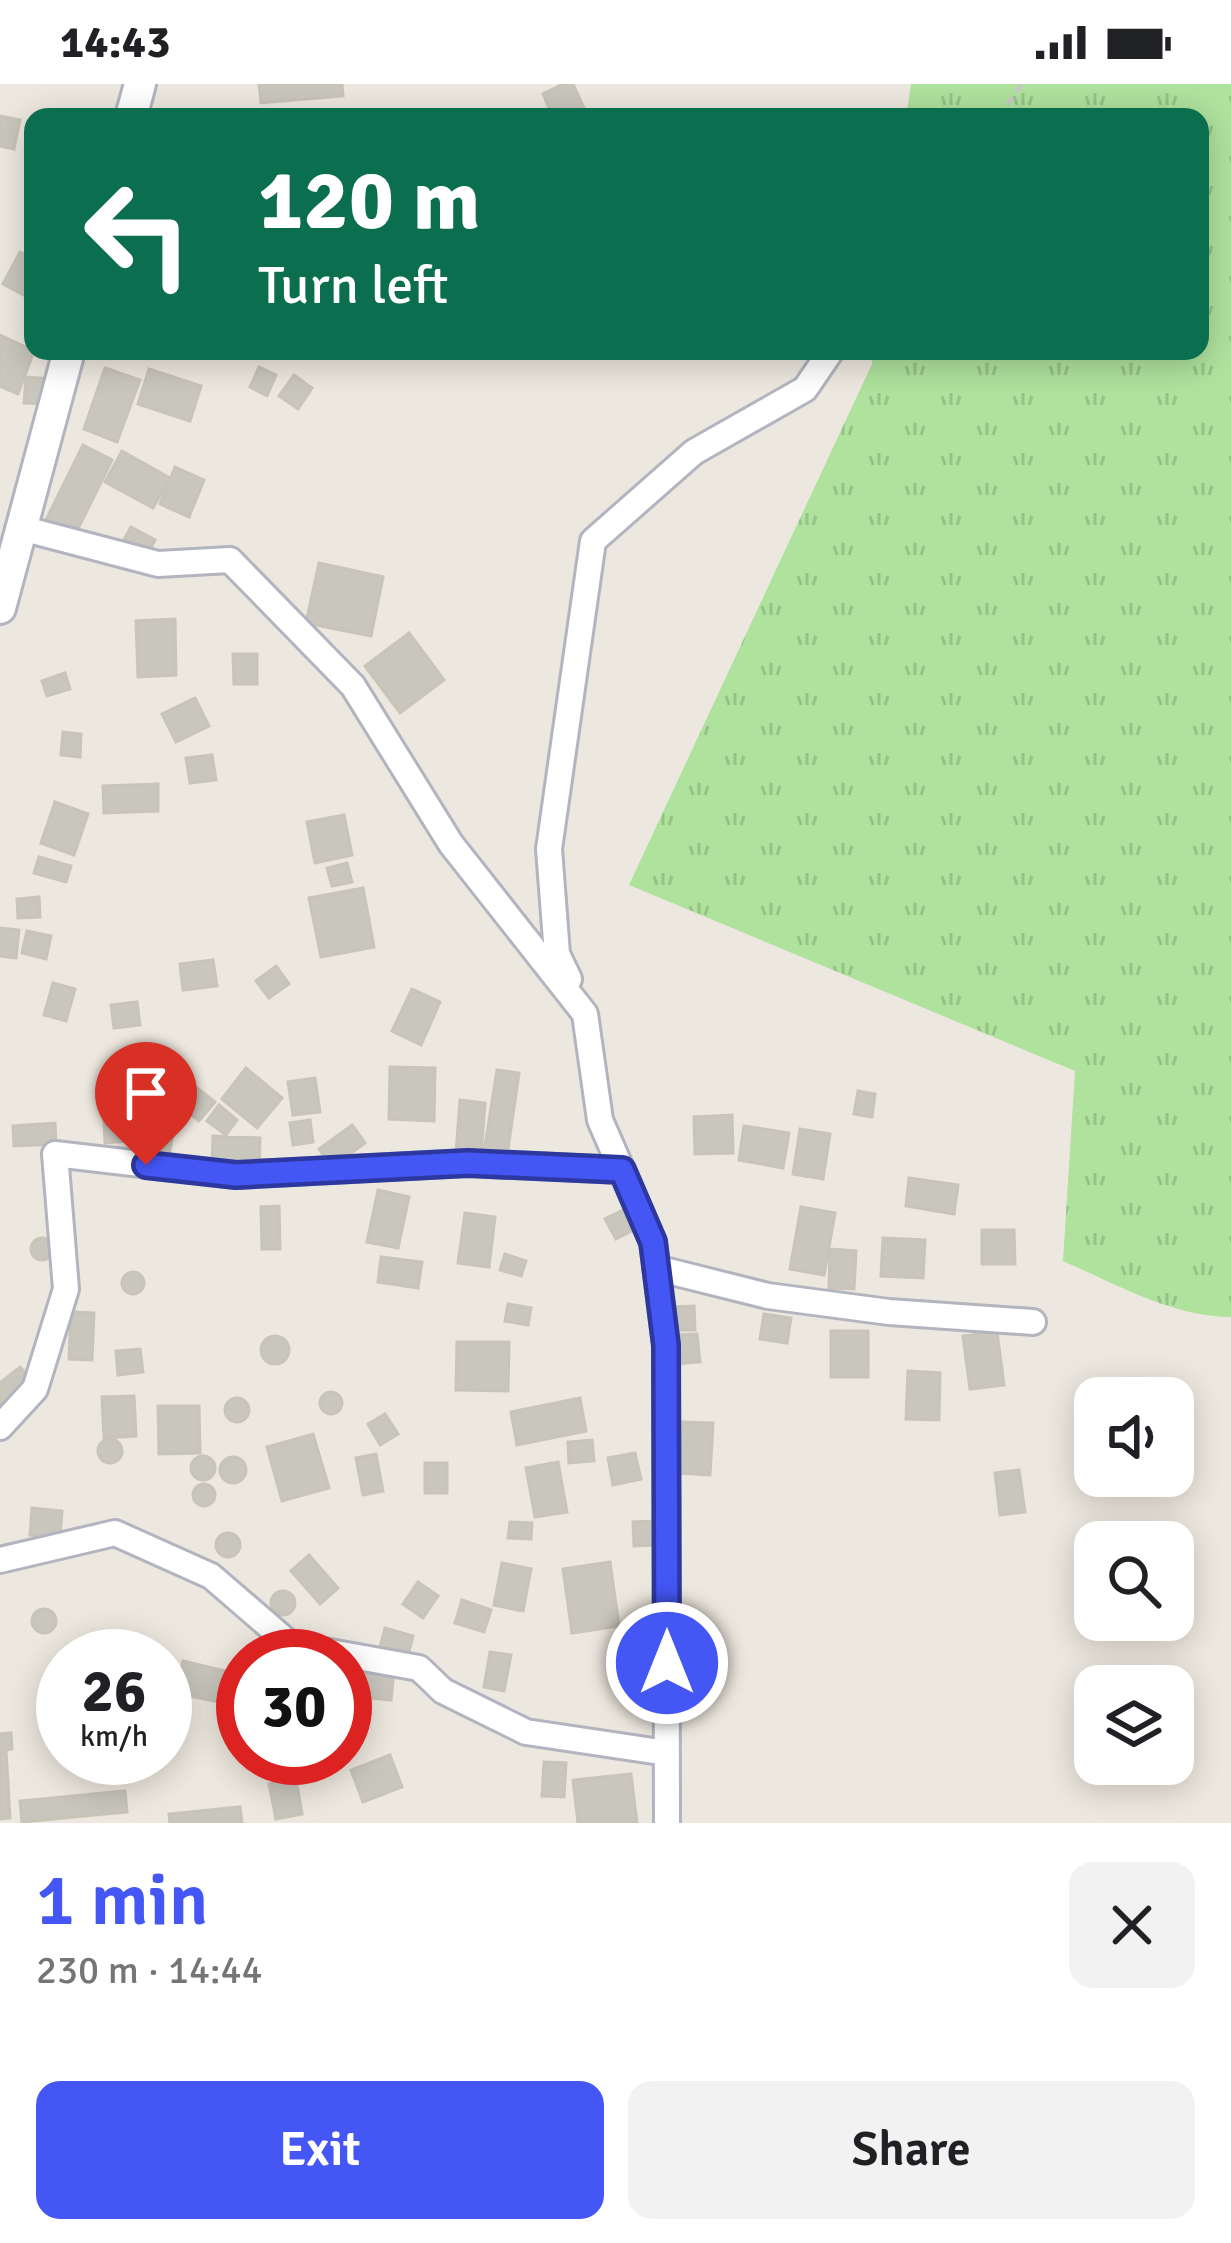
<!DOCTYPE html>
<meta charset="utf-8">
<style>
:root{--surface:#fff;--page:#f2f2f2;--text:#202124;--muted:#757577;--accent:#4456f4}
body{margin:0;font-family:Signika,sans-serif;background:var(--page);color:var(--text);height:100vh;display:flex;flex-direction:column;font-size:45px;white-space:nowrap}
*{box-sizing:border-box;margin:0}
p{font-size:39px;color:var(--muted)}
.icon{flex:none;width:66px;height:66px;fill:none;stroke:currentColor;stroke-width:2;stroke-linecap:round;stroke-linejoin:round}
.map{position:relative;height:1739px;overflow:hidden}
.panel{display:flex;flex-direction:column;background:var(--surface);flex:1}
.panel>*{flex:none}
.top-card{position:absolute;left:24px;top:24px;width:1185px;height:252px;border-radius:24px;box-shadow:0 6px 30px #0003;background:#0b6e4f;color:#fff;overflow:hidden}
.fabs{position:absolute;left:1074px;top:1293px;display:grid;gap:24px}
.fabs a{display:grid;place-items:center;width:120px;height:120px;border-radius:24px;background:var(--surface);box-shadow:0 6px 30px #0003;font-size:60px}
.speed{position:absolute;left:36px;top:1545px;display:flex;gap:24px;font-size:60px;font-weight:700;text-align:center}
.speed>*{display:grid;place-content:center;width:156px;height:156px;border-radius:50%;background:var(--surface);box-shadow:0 6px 30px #0003;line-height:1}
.speed small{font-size:30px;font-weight:400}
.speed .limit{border:18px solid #d22;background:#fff;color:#111}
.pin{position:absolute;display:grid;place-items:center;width:102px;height:102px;color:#fff;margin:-123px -51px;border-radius:50% 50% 50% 0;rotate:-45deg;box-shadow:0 0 12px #0007}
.pin .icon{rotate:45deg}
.me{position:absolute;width:132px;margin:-66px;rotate:0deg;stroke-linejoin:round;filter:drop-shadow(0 0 9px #0008)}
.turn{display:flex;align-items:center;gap:42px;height:252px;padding:0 36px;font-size:54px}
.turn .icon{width:156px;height:156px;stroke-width:2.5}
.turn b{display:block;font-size:84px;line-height:102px}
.round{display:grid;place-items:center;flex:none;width:126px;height:126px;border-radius:24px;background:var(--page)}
.summary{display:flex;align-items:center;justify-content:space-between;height:204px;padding:0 36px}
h1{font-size:72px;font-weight:600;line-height:90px;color:var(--accent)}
.action{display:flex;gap:24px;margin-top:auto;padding:24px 36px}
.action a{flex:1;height:138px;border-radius:24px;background:var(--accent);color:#fff;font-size:48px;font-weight:600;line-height:138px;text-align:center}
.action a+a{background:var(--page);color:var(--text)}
.status{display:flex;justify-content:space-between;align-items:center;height:84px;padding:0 60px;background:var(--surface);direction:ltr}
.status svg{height:33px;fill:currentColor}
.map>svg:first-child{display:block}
.grass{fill:url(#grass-tufts)}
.building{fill:#c9c6bd;stroke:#c9c4b8;stroke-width:3}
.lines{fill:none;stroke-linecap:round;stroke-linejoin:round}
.minor-casing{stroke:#b2b4bf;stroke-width:30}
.tertiary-casing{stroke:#b2b4bf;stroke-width:36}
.path{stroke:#c8c8c8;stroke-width:4.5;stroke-dasharray:9 6;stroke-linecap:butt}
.minor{stroke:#fff;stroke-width:24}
.tertiary{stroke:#fff;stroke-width:30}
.route-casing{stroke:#2c389f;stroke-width:30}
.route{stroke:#4456f4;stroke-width:21}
</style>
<div class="status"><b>14:43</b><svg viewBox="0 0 49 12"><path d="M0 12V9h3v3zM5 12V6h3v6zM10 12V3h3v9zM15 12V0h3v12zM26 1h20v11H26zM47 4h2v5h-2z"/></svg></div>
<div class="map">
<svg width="1231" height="1739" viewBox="0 0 1231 1739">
<defs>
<pattern id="grass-tufts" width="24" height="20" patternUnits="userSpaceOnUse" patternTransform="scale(3)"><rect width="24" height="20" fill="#aee29d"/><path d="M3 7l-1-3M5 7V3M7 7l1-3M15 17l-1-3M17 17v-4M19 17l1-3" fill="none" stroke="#96c287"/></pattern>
</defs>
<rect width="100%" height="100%" fill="#ede8df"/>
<path class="grass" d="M911,0h320v1233c-58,0 -115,-33 -168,-56l12,-190 -446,-186 243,-521 1,-13h327v-234h-294z"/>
<path class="building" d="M259,0h83l1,12 -82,7z
M563,0h10l15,33h-35l-10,-23z
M0,32l20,4 -6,29 -14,-3z
M20,168l13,6v42l-30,-16z
M0,251l34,16 -16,43 -18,-8z
M259,283l17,8 -9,21 -17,-9z
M105,284l35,12 -23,62 -33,-13z
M149,285l52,17 -11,35 -52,-17z
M294,291l18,13 -14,21 -19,-13z
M26,293l27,2 -2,25 -27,-1z
M83,361l29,15 -36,73 -29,-15z
M122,367l48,27 -17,30 -48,-26z
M175,383l29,13 -15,37 -29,-13z
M131,443l24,13 -9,18 -25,-13z
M319,479l64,14 -12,59 -65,-13z
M175,535l1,56 -38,2 -2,-56z
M409,549l35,47 -44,33 -35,-47z
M233,570h24v30h-23z
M65,589l5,16 -23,7 -5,-15z
M195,614l14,28 -33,16 -14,-28z
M63,648l18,2 -1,23 -19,-2z
M212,671l4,25 -26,3 -4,-25z
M158,700v27l-54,2 -1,-27z
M55,718l33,12 -14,41 -33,-12z
M344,731l8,40 -37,8 -8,-41z
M39,773l32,9 -5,16 -32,-9z
M347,779l5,19 -20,4 -5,-18z
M363,804l11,59 -53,10 -12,-59z
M39,813l1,20 -22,1 -1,-19z
M0,844l19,2 -3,28 -16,-2z
M27,847l24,5 -5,23 -24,-6z
M213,876l4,26 -34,4 -3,-26z
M276,882l13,18 -20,14 -13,-17z
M53,899l22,6 -9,32 -22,-6z
M412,905l28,13 -19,43 -29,-14z
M137,918l3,23 -26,3 -3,-23z
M390,983l45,1 -1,53 -45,-2z
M246,984l36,30 -25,30 -35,-29z
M497,986l22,3 -12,83 -23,-4z
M315,994l5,34 -27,3 -5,-33z
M197,1004l18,14 -16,19 -17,-14z
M858,1007l17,3 -3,23 -18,-3z
M125,1014l3,43 -23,2 -2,-43z
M460,1016l25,3 -4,52 -25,-2z
M219,1021l18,15 -11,15 -19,-14z
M732,1031l1,38 -38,1 -1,-37z
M310,1036l3,22 -20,3 -3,-22z
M55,1039l1,21 -42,2 -1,-20z
M352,1041l13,18 -33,24 -13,-18z
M744,1042l45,7 -6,35 -44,-8z
M137,1043l36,6 -4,23 -35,-6z
M800,1045l30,5 -7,45 -30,-5z
M213,1052l47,2 -1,31 -47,-2z
M909,1094l49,7 -4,29 -48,-8z
M378,1106l31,7 -11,51 -31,-6z
M279,1122l1,43h-18l-1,-42z
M801,1123l34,6 -11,62 -34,-6z
M623,1126l10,20 -17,9 -11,-20z
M465,1129l30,4 -6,50 -31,-4z
M982,1146h32l1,34h-33z
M31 1165a11 11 0 1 1 22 0a11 11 0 1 1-22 0Z
M883,1154l42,2 -2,38 -42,-2z
M830,1165l26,2 -2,38 -25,-1z
M505,1170l21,7 -5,15 -21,-6z
M381,1173l41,5 -4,26 -40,-6z
M122 1199a11 11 0 1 1 22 0a11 11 0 1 1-22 0Z
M508,1220l23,4 -3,17 -23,-4z
M694,1222l1,24h-22l-1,-23z
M71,1228l23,1 -2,47 -23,-1z
M764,1230l27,4 -4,25 -27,-4z
M831,1247h37v46h-37z
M997,1248l7,53 -34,4 -7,-53z
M697,1250l3,28 -24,2 -3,-29z
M261 1266a14 14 0 1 1 28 0a14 14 0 1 1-28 0Z
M457,1258h52l-1,49 -52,-1z
M140,1265l3,23 -25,3 -2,-24z
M20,1283l14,17 -34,28v-29z
M908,1287l32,2 -1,47 -33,-1z
M320 1319a11 11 0 1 1 22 0a11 11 0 1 1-22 0Z
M134,1312l2,40 -32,2 -2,-41z
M225 1326a12 12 0 1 1 24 0a12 12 0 1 1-24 0Z
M580,1314l6,33 -69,14 -6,-33z
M158,1322h41l1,47 -41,1z
M385,1330l13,20 -18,11 -12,-21z
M681,1338l32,1 -3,52 -32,-2z
M313,1350l16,54 -47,13 -15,-54z
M98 1367a12 12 0 1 1 24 0a12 12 0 1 1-24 0Z
M592,1356l2,21 -25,2 -1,-21z
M635,1369l6,26 -28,6 -5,-27z
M376,1370l7,37 -20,4 -7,-37z
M191 1384a12 12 0 1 1 24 0a12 12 0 1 1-24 0Z
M220 1386a13 13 0 1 1 26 0a13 13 0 1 1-26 0Z
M558,1378l9,50 -32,5 -9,-49z
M425,1379h22v30h-22z
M1019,1386l6,42 -25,3 -5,-42z
M193 1411a11 11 0 1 1 22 0a11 11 0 1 1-22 0Z
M32,1424l30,3 -2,26 -30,-2z
M654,1437v24l-20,1 -1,-24z
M510,1438l22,1 -1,16 -23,-1z
M216 1461a12 12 0 1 1 24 0a12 12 0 1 1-24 0Z
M309,1471l29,33 -18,16 -29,-33z
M610,1478l9,64 -47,7 -9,-64z
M502,1479l29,6 -8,42 -29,-6z
M418,1498l20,14 -15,22 -20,-14z
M271 1519a12 12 0 1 1 24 0a12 12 0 1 1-24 0Z
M462,1516l29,10 -7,22 -29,-9z
M32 1537a12 12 0 1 1 24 0a12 12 0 1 1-24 0Z
M385,1544l28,8 -5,19 -28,-8z
M490,1568l21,3 -7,36 -20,-4z
M183,1577l47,11 -7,31 -47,-10z
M355,1584l39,3 -3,29 -38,-4z
M11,1649l1,16 -6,1 4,68 -10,1v-85z
M390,1671l12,32 -39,15 -12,-32z
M544,1678l22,1 -2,34 -22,-1z
M631,1690l6,49h-59l-5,-43z
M296,1695l6,35 -26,5 -7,-35z
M125,1707l2,21 -105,10 -2,-21z
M240,1723l2,16h-72l-1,-9z"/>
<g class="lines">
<defs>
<path id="minor" d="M21,444l137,36 72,-4 123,126 98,158 134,170 15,106 53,122 13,103 1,478
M569,895l-12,-25 -8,-105 44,-308 101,-89 111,-63 26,-38
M656,1184l112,28 121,16 144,10
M0,1343l35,-38 31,-100 -11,-135 181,21 232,-12 154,7
M0,1476l115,-27 96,43 80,69 128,23 24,23 83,41 141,21"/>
<path id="tertiary" d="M131,33l9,-33
M0,524l69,-257"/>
</defs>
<use href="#minor" class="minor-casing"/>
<use href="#tertiary" class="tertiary-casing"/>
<path class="path" d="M999,33l23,-33"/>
<use href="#minor" class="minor"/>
<use href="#tertiary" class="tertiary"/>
</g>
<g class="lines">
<defs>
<path id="route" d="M146,1081l90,10 232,-12 154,7 31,72 13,103 1,318"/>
</defs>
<use href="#route" class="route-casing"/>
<use href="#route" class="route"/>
</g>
</svg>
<div class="fabs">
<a><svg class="icon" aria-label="sound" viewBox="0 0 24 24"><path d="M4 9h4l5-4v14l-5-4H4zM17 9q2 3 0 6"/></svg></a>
<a><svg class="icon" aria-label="search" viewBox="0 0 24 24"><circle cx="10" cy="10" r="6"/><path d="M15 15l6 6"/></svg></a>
<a><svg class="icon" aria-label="layers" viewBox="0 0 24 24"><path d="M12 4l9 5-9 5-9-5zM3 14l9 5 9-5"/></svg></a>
</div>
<div class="speed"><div>26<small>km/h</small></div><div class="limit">30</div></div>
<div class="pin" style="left:146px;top:1081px;background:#d93025"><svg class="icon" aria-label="arrive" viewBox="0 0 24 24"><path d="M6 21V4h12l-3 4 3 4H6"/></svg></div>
<svg class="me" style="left:667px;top:1579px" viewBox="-20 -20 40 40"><circle r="17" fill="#4456f4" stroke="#fff" stroke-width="3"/><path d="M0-11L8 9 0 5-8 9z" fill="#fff"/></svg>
<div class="top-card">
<div class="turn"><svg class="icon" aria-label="left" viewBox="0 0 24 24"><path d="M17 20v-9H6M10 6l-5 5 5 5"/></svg><div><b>120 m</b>Turn left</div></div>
</div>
</div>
<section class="panel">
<div class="summary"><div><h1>1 min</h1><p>230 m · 14:44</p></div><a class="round"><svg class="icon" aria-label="close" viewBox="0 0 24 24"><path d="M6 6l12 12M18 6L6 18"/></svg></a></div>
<div class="action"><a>Exit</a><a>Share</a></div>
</section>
